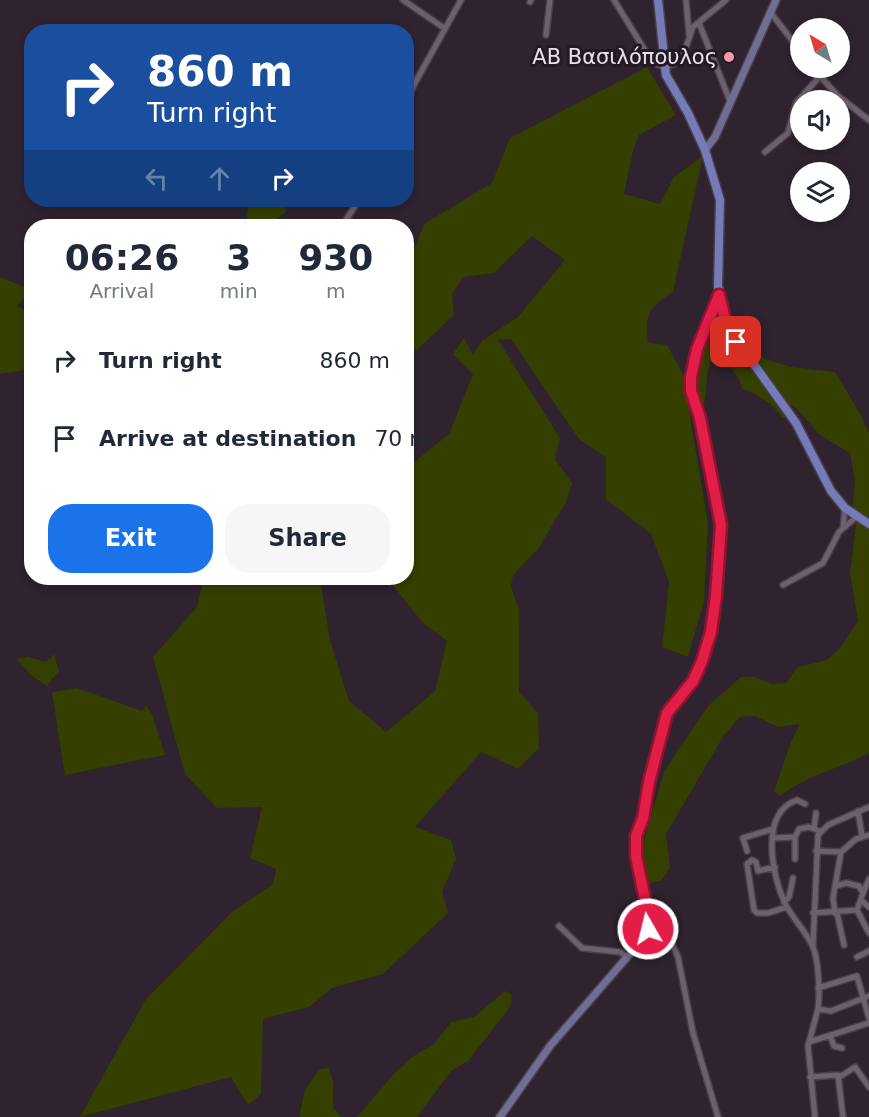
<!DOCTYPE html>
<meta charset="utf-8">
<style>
:root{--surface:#fff;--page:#f6f6f7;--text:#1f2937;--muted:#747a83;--accent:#1a73e8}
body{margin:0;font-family:"DejaVu Sans",sans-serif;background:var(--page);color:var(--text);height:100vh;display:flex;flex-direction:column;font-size:22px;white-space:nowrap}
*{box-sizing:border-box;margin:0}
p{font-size:20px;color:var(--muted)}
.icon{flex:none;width:33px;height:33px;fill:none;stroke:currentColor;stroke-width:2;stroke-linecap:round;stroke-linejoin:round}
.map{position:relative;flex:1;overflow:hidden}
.sheet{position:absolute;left:24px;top:219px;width:390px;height:366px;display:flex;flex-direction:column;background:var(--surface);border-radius:24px;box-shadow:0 3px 9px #0003}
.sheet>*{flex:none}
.banner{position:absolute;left:24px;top:24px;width:390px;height:183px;border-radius:24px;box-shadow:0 3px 9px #0003;background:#1a4fa0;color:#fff;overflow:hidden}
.needle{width:39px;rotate:322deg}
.tools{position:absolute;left:790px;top:18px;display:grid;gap:12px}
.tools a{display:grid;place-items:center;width:60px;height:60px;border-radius:50%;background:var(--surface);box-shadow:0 3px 9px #0003;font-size:30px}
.pin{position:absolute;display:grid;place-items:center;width:51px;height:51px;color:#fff;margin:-26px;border-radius:12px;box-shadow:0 3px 9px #0006}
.me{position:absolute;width:66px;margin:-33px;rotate:352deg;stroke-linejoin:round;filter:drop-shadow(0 0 4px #0008)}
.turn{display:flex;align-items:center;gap:21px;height:126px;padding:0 24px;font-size:27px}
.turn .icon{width:78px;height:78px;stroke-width:2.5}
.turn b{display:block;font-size:42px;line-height:51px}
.lanes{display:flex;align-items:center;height:57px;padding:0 24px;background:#0003;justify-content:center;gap:30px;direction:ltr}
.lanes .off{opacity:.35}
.eta{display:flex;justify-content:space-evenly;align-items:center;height:102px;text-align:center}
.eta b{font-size:36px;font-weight:700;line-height:42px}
.cta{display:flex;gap:12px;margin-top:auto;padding:12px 24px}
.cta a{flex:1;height:69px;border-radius:24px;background:var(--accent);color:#fff;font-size:24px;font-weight:700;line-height:69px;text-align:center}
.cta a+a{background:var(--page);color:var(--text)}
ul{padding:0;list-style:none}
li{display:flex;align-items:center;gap:18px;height:78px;padding:0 24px}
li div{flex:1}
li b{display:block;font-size:22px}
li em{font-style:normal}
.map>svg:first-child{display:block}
.green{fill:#343f00}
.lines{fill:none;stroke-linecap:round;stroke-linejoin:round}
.street-casing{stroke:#493f49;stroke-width:8}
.secondary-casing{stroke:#493f49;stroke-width:10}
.primary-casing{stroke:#493f49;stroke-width:11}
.street{stroke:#6d606e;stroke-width:5}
.secondary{stroke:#716d94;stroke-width:7}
.primary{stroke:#757ab9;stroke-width:8}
.route-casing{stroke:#92132f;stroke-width:15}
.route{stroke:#e11d48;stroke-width:10}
.poi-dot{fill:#f39aa9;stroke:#241a25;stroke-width:2}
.labels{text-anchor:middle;stroke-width:6;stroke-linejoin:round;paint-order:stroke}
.poi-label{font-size:21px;fill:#e9e1e9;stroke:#241a25;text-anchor:end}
</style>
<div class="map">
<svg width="869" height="1117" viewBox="0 0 869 1117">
<rect width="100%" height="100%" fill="#2e232f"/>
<path class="green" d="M647,67l29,48 -37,20 -6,16 -9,43 36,10 14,-27 29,-21 -30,136c-25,16 -28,21 -25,51l19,2 16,29 25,150 -4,77 -16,56 -26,-10 7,-65 -18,-48 -45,-35v-42l-27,-18 -68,-100 -13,1 62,98 -5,21 17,24 -6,19 -28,47 -25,26 -2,11 8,24v82l19,21 1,35 -21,21 -37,-17 -66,75 36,13 5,19 -14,33 6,21 -65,61 -51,14 -23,19 -46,12 -2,75 -13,11 -17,-28 -151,40 66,-118 86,-87 41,-28 3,-15 -26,-11 12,-51 -45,1 -32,-34 -32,-117 44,-50 7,-29h116l10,62 19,61 37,31 49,-41 12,-50 -25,-19 -35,-44h19l1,-110 42,-34 24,-60 -20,-20 11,-16 9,17 9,-14 36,-24 47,-57 -33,-24 -38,37 -31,4 -11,17 2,21 -37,35 -10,-6v-77l17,-43 68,-41 18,-45z
M249,200h36l1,12 -10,7 -3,7h-27z
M0,277l31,13 -14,16 14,8v55l-31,5z
M716,313l17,33 54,72 -5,-1c-11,-14 -23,-23 -40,-28l-3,-11 -18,-21 -7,1c-11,13 -5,33 -11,48l-4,-1c-8,-21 2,-77 17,-92z
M739,339l26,20 26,8 44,5 26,43 8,19v319c-30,16 -62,22 -89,43l-6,-5 17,-49 9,-18 -22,3 -23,-11 -15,1 -17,20 -57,97 4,34 -8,12 -14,4 -8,-30 24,-82 13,-21 33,-47 31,-27h14l17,7 14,-1 12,-16 29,-7 13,-12 18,-27 -8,-48 6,-49 -3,-24 2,-19 -5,-28 -30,-18 -26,-29 -7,-2z
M54,654l5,17 -12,15 -15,-10 -16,-17 12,-2 18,5z
M77,688l65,23 4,-5 6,8 13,41 -100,20 -13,-83z
M505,991l6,3 1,7 -5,10 -39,50 -17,10 -34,46h-60l36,-42 19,-18 22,-13 17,-22 23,-5z
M329,1068l4,14v25l8,10h-42l6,-27 15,-21z"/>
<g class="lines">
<defs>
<path id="street" d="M403,0l41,28
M614,0l32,52 10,12 9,3 9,-3 10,-11 9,-26 33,-27
M686,0l3,34
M530,2l1,-2
M771,13l30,39
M699,23l31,78
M546,35l4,-35
M813,68l24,27 32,25
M406,77l9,6 -9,18
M415,83l46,-83
M765,152l23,-19 8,-30 24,-27
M342,226l17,-26
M843,528l2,-20
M783,585l40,-22 16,-31 17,-15
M805,804l-8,-4c-38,13 -25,76 -12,103 7,15 20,27 27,42 7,13 8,49 6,64l13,2 38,-15
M858,811l4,25
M814,828l2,-15
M773,838l22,-1
M747,851l-4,-13 30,-9
M816,851l25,1
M795,859v-22l4,-8 10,-2 11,4
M775,867l-17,4 -2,-9 -4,-2 -5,4 7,46 3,3h11l19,-6
M863,893l6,-14
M861,900l8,7
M784,902l5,-5 4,-19
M857,910l12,23
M813,913l44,-3 6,-17 -4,-7 -13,-3 -10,3
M835,913l-2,-15 8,-46 15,-13 13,-4
M837,913l7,32
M649,923l15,4 14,30 15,76 25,84
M559,926l23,22 38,4 7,5
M813,946l5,-111 10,-10 41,-18
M857,957l12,-6
M818,988l39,-12 12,42
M830,1035l4,11 8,2
M809,1042l60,-19
M810,1077l28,-2 5,42
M838,1078l17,-11 14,20
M815,1117l-7,-71 10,-37"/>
<path id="secondary" d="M705,150l10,-13 61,-137
M500,1117l50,-71 92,-106 7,-17 -13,-67v-20l7,-18 6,-36 18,-69 19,-22 16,-30 9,-29 5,-36 5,-71 -21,-107 -9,-27v-14l6,-28 22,-54"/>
<path id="primary" d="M658,0l8,75 22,38 17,37 15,50 -2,86 12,45 66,92 35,68 14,17 24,16"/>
</defs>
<use href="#street" class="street-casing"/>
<use href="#secondary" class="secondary-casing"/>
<use href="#primary" class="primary-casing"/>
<use href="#street" class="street"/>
<use href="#secondary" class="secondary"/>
<use href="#primary" class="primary"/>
</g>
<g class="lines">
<defs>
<path id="route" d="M648,929v-15l-12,-58v-20l7,-18 6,-36 18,-69 26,-32 9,-20 9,-29 5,-36 5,-71 -21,-107 -9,-27v-14l6,-28 22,-54 6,24 11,23"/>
</defs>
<use href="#route" class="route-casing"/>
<use href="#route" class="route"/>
</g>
<circle class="poi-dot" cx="729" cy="57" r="6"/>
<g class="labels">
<g class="poi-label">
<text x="717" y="64">ΑΒ Βασιλόπουλος</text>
</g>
</g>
</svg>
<div class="tools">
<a><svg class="needle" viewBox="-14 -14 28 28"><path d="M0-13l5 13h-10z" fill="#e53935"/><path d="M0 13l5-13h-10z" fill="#747a83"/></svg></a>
<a><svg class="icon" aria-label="sound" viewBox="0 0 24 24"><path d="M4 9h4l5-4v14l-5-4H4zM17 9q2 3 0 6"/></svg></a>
<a><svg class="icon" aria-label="layers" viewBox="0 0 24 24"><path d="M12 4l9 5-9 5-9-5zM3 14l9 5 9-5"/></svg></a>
</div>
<div class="pin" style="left:736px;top:342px;background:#d93025"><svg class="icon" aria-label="arrive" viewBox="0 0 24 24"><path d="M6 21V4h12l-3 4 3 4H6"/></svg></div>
<svg class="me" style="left:648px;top:929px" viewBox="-20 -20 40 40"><circle r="17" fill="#e11d48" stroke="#fff" stroke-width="3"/><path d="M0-11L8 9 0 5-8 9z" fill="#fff"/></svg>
<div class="banner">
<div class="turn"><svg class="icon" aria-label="right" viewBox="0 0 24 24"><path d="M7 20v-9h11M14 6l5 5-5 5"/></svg><div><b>860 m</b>Turn right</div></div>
<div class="lanes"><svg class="icon off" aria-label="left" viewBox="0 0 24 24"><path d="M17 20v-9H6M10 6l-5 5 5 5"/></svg><svg class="icon off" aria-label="ahead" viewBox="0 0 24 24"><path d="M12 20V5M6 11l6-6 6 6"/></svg><svg class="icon" aria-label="right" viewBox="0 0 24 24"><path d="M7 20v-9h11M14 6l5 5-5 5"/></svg></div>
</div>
<section class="sheet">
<div class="eta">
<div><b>06:26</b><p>Arrival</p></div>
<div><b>3</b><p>min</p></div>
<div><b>930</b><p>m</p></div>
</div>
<ul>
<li><svg class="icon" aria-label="right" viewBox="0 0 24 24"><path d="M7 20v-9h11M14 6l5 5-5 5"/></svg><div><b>Turn right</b></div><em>860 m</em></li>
<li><svg class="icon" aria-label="arrive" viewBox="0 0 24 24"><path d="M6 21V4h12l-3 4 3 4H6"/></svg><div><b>Arrive at destination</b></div><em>70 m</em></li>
</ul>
<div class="cta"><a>Exit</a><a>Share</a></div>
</section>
</div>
